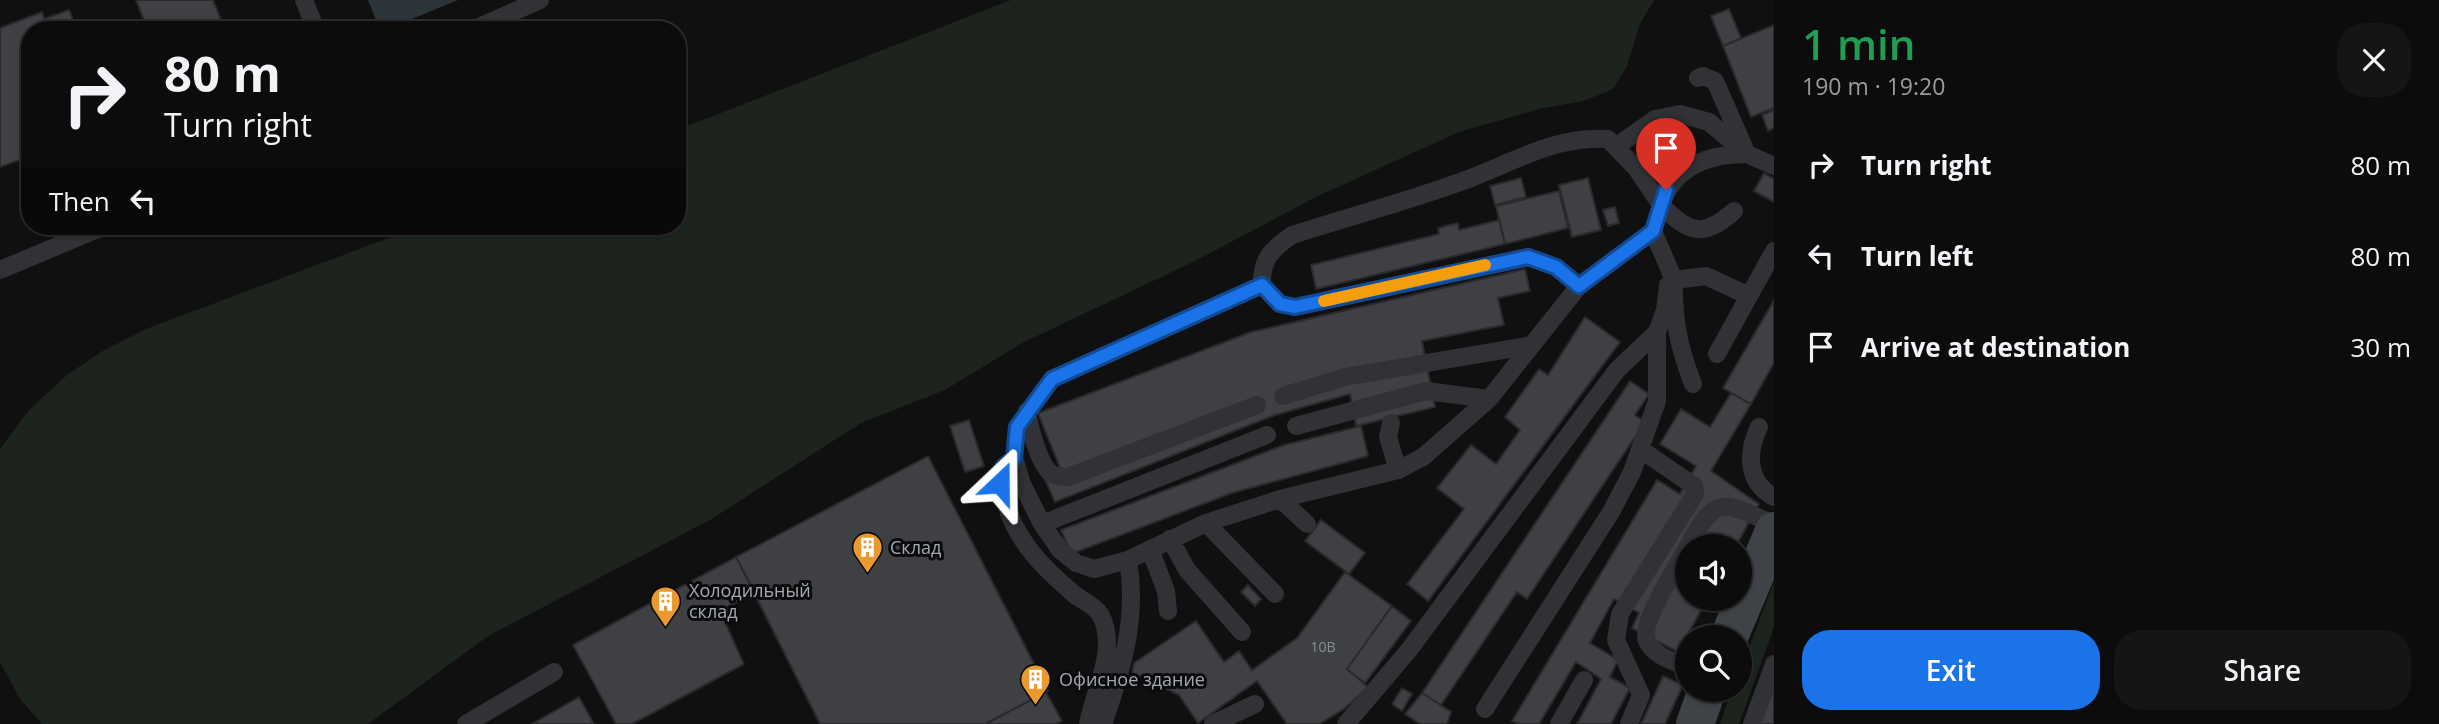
<!DOCTYPE html>
<meta charset="utf-8">
<style>
:root{--surface:#0c0c0d;--page:#151516;--text:#f1f3f6;--muted:#9a9b9d;--line:#2c2c2e;--accent:#1a73e8}
body{margin:0;font-family:"Open Sans",sans-serif;background:var(--page);color:var(--text);height:100vh;display:flex;flex-direction:column;font-size:26px;white-space:nowrap}
*{box-sizing:border-box;margin:0}
p{font-size:23px;color:var(--muted)}
.icon{flex:none;width:38px;height:38px;fill:none;stroke:currentColor;stroke-width:2;stroke-linecap:round;stroke-linejoin:round}
.map{position:relative;flex:1;overflow:hidden}
.panel{display:flex;flex-direction:column;background:var(--surface);width:665px}
.panel>*{flex:none}
.banner{position:absolute;left:21px;top:21px;width:665px;height:214px;border-radius:28px;box-shadow:0 2px 5px #0004,0 0 0 2px var(--line);background:#0c0c0d;color:var(--text);overflow:hidden}
.fabs{position:absolute;left:1675px;top:534px;display:grid;gap:14px}
.fabs a{display:grid;place-items:center;width:77px;height:77px;border-radius:50%;background:var(--surface);box-shadow:0 2px 5px #0004,0 0 0 2px var(--line);font-size:35px}
.pin{position:absolute;display:grid;place-items:center;width:60px;height:60px;color:#fff;margin:-72px -30px;border-radius:50% 50% 50% 0;rotate:-45deg;box-shadow:0 0 7px #0007}
.pin .icon{rotate:45deg}
.me{position:absolute;width:77px;margin:-38px;rotate:23deg;stroke-linejoin:round;filter:drop-shadow(0 0 5px #0008)}
.turn{display:flex;align-items:center;gap:24px;height:147px;padding:0 28px;font-size:32px}
.turn .icon{width:91px;height:91px;stroke-width:2.5}
.turn b{display:block;font-size:49px;line-height:60px}
.then{display:flex;align-items:center;height:66px;padding:0 28px;background:#0003;gap:14px;font-size:26px}
.round{display:grid;place-items:center;flex:none;width:74px;height:74px;border-radius:28px;background:var(--page)}
.headline{display:flex;align-items:center;justify-content:space-between;height:119px;padding:0 28px}
h1{font-size:42px;font-weight:600;line-height:52px;color:#1e9e55}
.primary-button{display:flex;gap:14px;margin-top:auto;padding:14px 28px}
.primary-button a{flex:1;height:80px;border-radius:28px;background:var(--accent);color:#fff;font-size:28px;font-weight:600;line-height:80px;text-align:center}
.primary-button a+a{background:var(--page);color:var(--text)}
ul{padding:0;list-style:none}
li{display:flex;align-items:center;gap:21px;height:91px;padding:0 28px}
li div{flex:1}
li b{display:block;font-size:26px}
li em{font-style:normal}
main{display:flex;flex:1;min-height:0}
.map>svg:first-child{display:block}
.green{fill:#1d241d}
.water{fill:#2a3439}
.building{fill:#3f4044;stroke:#2a2a2d;stroke-width:2}
.lines{fill:none;stroke-linecap:round;stroke-linejoin:round}
.lane{stroke:#313236;stroke-width:18}
.secondary{stroke:#3f4246;stroke-width:38}
.route-casing{stroke:#114b97;stroke-width:18}
.route{stroke:#1a73e8;stroke-width:12}
.slow{stroke:#f59e0b;stroke-width:12}
.labels{text-anchor:middle;stroke-width:6;stroke-linejoin:round;paint-order:stroke}
.number-label{font-size:14px;fill:#898e96}
.poi-label{font-size:18px;fill:#a2a8b2;stroke:#0b0b0c;text-anchor:start}
</style>
<main>
<div class="map">
<svg width="1774" height="724" viewBox="0 0 1774 724">
<rect width="100%" height="100%" fill="#101011"/>
<path class="green" d="M1011,0h643l-14,24 -13,42 -14,23 -29,12 -41,7 -84,24 -143,65 -121,64 -173,82 -77,47 -84,33 -151,97 -222,116 -120,88h-326l-22,-25 -20,-37v-213l29,-39 38,-35 34,-23 45,-23 275,-103h256v-96z
M1774,582v45l-35,97h-19l12,-34h8v-19z"/>
<path class="water" d="M368,0h90l-73,30h-5z"/>
<path class="building" d="M136,0h77l12,30h-77z
M1729,9l12,29 -18,8 -12,-30z
M69,10l8,20h-47v126l-30,11v-139l42,-16 2,7z
M1774,25v83l-23,9 -28,-71z
M1774,110v18l-6,3 -6,-16z
M1764,173l10,6v23l-20,-11z
M1521,178l5,19 -31,8 -5,-19z
M1588,178l13,52 -29,7 -13,-52z
M1559,191l9,37 -63,16 -9,-38z
M1615,207l4,16 -11,3 -5,-16z
M1499,220l6,24 -189,45 -5,-24 128,-31 -1,-6 20,-5 1,7z
M1525,269l5,22 -32,7 6,27 -82,16 13,66 -79,19 -6,-32 -75,21 -220,87 -12,-27 17,-7 -22,-55 213,-81z
M1774,300v63l-23,41 -28,-16z
M1585,317l35,25 -192,259 -21,-17 57,-75 -27,-21 34,-43 25,19 24,-34 -15,-13 34,-48 9,6z
M1630,381l19,13 -14,21 10,7 -118,177 -10,-7 -76,113 -19,-12z
M1731,393l20,11 -40,67 48,33 -23,42h-49v52h21l-30,54 -46,-24 7,-15 -25,-14 -24,44 28,17 -8,17 20,11 -19,36h-34l24,-45 -25,-17 -37,62h-21l-6,-3 145,-241 23,14 16,-28 -36,-22 21,-35 29,18z
M969,420l15,46 -19,6 -15,-46z
M1361,426l7,30 -136,37 -161,61 -10,-24 223,-85z
M928,456l120,235 -63,33h-165l-84,-167z
M1321,520l44,33 -16,21 -44,-33z
M736,557l19,36 -35,18 24,53 -112,60h-16l-43,-79z
M1345,572l47,34 -45,63 21,18 -24,22 -25,15h-32l-30,-43 -59,42 -19,-28 -47,-22 2,-10 62,-42 28,41 15,-11 13,19 45,-32z
M1248,585l13,14 -6,7 -14,-14z
M1392,606l19,15 -46,62 -18,-14z
M1663,676l20,9 -18,39h-24z
M1774,687v37h-14z
M1402,688l10,6 -10,17 -10,-7z
M1046,692l16,29 -7,3h-69z
M1422,693l29,19 -4,12h-27l-15,-10z
M579,697l15,27h-62z"/>
<g class="lines">
<path class="lane" d="M304,0l12,30
M472,30l68,-30
M1698,78l5,-2 12,5 29,66
M1617,146l38,-27 25,-5 29,8 38,32 27,12
M0,270l105,-44
M1262,285l18,19 15,3 233,-50 28,10 23,19
M1717,354l32,-58
M1693,384c-14,-36 -20,-65 -19,-104l32,-4 43,20 25,-45
M1283,396l62,-19 187,-32
M1027,411c2,14 12,55 25,63 4,3 11,2 16,3l189,-72
M1391,423l-3,14 10,33
M1296,426l130,-35 63,8
M1759,427c-12,25 -13,55 15,70
M1014,458c-15,13 -14,24 -9,43 11,40 38,67 69,93 7,6 21,12 26,20 19,33 -6,77 -12,110
M1280,499l27,25
M1206,523l69,71
M1042,524l225,-89
M1170,539l17,31 55,62
M1688,546c29,-54 35,-43 86,-22
M1687,548c-9,17 -48,76 -40,93 7,15 26,20 40,26
M1150,549l16,42 2,20
M1128,560l-34,9 -18,-6 -16,-13 -18,-26 -20,-40 -8,-26 3,-31 35,-48 210,-94c-1,-26 10,-36 30,-50 56,-18 113,-33 168,-53 49,-17 94,-47 148,-43l28,29 25,37c13,-39 47,-51 86,-51
M1485,709l126,-197 21,-40 25,-71v-69l8,-22 3,-25 6,-5 -21,-49
M466,724l88,-52
M1103,724c19,-54 35,-106 25,-164l78,-37 74,-24 118,-29 25,-13 66,-58 90,-113 74,-55 8,-26c28,29 43,33 73,6
M1213,724l42,-20
M1346,724l63,-74 208,-280 40,-38
M1559,724l25,-44
M1629,724l12,-29 -25,-55 4,-26 75,-120 -1,-8 -54,-37
M1752,724l22,-60"/>
<path class="secondary" d="M1729,637l45,-106
M1695,724l12,-34"/>
</g>
<g class="lines">
<defs>
<path id="route" d="M1000,483l3,-16 11,-9 3,-31 35,-48 210,-94 18,19 15,3 233,-50 28,10 23,19 74,-55 13,-41"/>
</defs>
<use href="#route" class="route-casing"/>
<use href="#route" class="route"/>
<path class="slow" d="M1324,301l161,-36"/>
</g>
<defs>
<symbol id="building-pin" viewBox="-11 -11 22 30"><path d="M0 17L-7.5 6A9.5 9.5 0 1 1 7.5 6Z" fill="#ea992f" stroke="#0b0b0c"/><path d="M-4-6H4V6H1V3H-1V6H-4ZM-2.5-4.3h1.7v1.8h-1.7ZM.8-4.3h1.7v1.8H.8ZM-2.5-1h1.7V.8h-1.7ZM.8-1h1.7V.8H.8Z" fill="#fff"/></symbol>
</defs>
<g fill-rule="evenodd">
<use href="#building-pin" x="850" y="530" width="35" height="47"/>
<use href="#building-pin" x="648" y="584" width="35" height="47"/>
<use href="#building-pin" x="1018" y="662" width="35" height="47"/>
</g>
<g class="labels">
<g class="number-label">
<text x="1323" y="652">10В</text>
</g>
<g class="poi-label">
<text x="890" y="554">Склад</text>
<text x="689" y="597">Холодильный<tspan x="689" dy="21">склад</tspan></text>
<text x="1059" y="686">Офисное здание</text>
</g>
</g>
</svg>
<div class="fabs">
<a><svg class="icon" aria-label="sound" viewBox="0 0 24 24"><path d="M4 9h4l5-4v14l-5-4H4zM17 9q2 3 0 6"/></svg></a>
<a><svg class="icon" aria-label="search" viewBox="0 0 24 24"><circle cx="10" cy="10" r="6"/><path d="M15 15l6 6"/></svg></a>
</div>
<div class="pin" style="left:1666px;top:190px;background:#d93025"><svg class="icon" aria-label="arrive" viewBox="0 0 24 24"><path d="M6 21V4h12l-3 4 3 4H6"/></svg></div>
<svg class="me" style="left:1000px;top:483px" viewBox="-20 -20 40 40"><path d="M0-17L14 15 0 8-14 15z" fill="#1a73e8" stroke="#fff" stroke-width="4"/></svg>
<div class="banner">
<div class="turn"><svg class="icon" aria-label="right" viewBox="0 0 24 24"><path d="M7 20v-9h11M14 6l5 5-5 5"/></svg><div><b>80 m</b>Turn right</div></div>
<div class="then">Then<svg class="icon" aria-label="left" viewBox="0 0 24 24"><path d="M17 20v-9H6M10 6l-5 5 5 5"/></svg></div>
</div>
</div>
<section class="panel">
<div class="headline"><div><h1>1 min</h1><p>190 m · 19:20</p></div><a class="round"><svg class="icon" aria-label="close" viewBox="0 0 24 24"><path d="M6 6l12 12M18 6L6 18"/></svg></a></div>
<ul>
<li><svg class="icon" aria-label="right" viewBox="0 0 24 24"><path d="M7 20v-9h11M14 6l5 5-5 5"/></svg><div><b>Turn right</b></div><em>80 m</em></li>
<li><svg class="icon" aria-label="left" viewBox="0 0 24 24"><path d="M17 20v-9H6M10 6l-5 5 5 5"/></svg><div><b>Turn left</b></div><em>80 m</em></li>
<li><svg class="icon" aria-label="arrive" viewBox="0 0 24 24"><path d="M6 21V4h12l-3 4 3 4H6"/></svg><div><b>Arrive at destination</b></div><em>30 m</em></li>
</ul>
<div class="primary-button"><a>Exit</a><a>Share</a></div>
</section>
</main>
